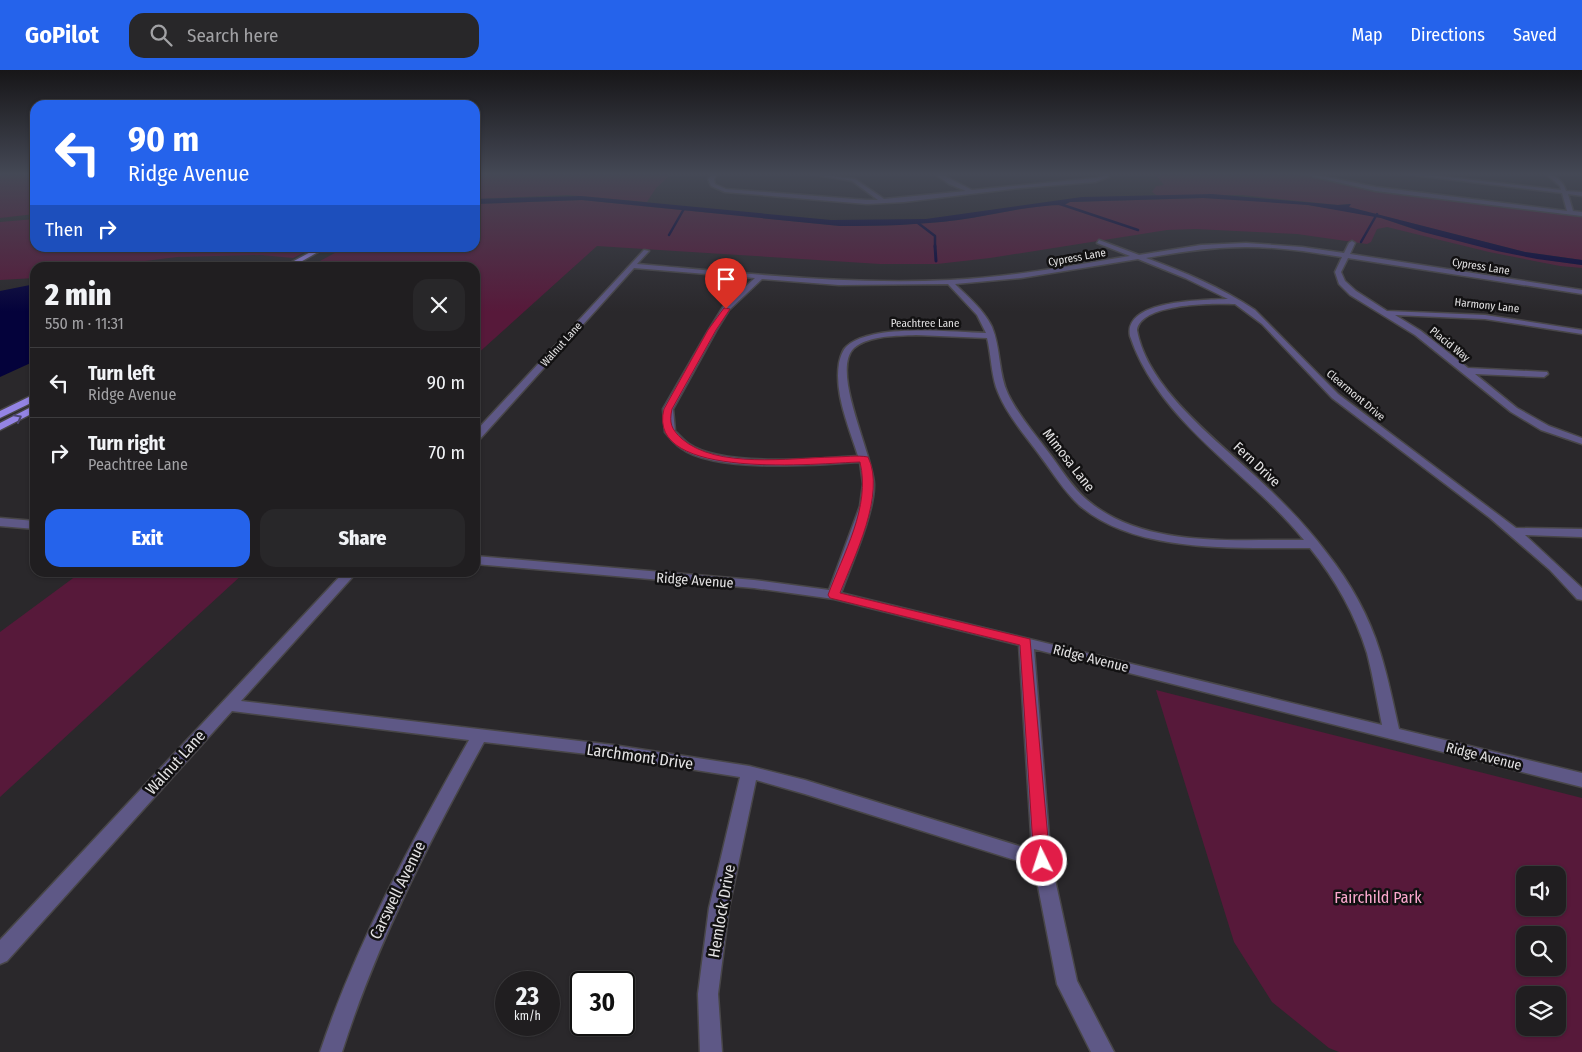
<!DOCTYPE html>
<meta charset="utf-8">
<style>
:root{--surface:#201e20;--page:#282729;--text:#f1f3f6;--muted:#a2a2a5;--line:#3d3c3e;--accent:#2563eb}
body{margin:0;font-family:"Fira Sans Condensed",sans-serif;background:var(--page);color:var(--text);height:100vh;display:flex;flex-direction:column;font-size:19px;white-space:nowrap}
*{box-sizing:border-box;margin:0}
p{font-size:16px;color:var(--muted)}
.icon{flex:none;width:28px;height:28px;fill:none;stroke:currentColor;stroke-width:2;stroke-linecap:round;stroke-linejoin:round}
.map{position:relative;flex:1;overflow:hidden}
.drawer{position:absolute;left:30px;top:192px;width:450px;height:315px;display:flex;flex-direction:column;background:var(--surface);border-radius:15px;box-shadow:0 1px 4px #0004,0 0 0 1px var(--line)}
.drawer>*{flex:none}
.top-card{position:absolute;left:30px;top:30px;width:450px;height:152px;border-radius:15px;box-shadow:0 1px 4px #0004,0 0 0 1px var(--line);background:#2563eb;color:#fff;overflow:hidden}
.buttons{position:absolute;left:1516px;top:796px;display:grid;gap:10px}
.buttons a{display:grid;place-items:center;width:50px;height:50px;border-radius:10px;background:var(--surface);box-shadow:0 1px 4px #0004,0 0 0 1px var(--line);font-size:25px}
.speed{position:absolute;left:495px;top:901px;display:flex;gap:10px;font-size:25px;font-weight:700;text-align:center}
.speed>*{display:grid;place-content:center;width:65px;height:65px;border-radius:50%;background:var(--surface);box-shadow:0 1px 4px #0004,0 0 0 1px var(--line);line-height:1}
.speed small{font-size:12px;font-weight:400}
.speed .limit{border:2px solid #111;border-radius:8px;background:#fff;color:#111}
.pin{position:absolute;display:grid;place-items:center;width:42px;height:42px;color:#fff;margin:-51px -21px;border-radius:50% 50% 50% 0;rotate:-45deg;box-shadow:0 0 5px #0007}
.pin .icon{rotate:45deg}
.me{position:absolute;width:55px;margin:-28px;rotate:356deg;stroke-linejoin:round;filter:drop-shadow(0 0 4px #0008)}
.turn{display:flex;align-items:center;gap:18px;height:105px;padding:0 15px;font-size:22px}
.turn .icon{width:65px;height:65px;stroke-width:2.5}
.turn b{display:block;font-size:35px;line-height:42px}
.then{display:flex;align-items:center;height:48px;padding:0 15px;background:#0003;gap:10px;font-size:19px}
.round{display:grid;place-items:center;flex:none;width:52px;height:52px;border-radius:15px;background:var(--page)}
.head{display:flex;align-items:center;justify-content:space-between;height:85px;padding:0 15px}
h1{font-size:30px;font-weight:800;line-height:38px}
.cta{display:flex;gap:10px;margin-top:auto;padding:10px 15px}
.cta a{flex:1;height:58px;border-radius:15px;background:var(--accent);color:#fff;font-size:20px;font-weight:800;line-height:58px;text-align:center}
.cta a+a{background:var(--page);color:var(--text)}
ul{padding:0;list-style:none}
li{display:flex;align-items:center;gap:15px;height:70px;padding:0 15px;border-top:1px solid var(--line)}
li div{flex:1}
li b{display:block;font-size:19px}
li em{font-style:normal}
header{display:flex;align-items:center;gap:30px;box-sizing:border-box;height:70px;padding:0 25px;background:var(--accent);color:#fff}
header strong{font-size:24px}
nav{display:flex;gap:28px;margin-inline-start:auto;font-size:18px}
.search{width:350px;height:45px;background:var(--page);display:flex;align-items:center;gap:12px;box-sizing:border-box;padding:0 18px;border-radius:15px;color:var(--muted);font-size:19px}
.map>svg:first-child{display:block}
.green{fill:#57193a;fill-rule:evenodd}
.water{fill:#04023b}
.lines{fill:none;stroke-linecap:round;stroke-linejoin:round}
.stream-far1{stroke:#04023b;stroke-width:2.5}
.stream{stroke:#04023b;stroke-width:3}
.minor-casing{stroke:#484648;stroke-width:3}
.major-casing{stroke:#484648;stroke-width:3}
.minor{fill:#5e5886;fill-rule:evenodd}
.major{fill:#9484e4;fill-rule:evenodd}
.oneway{stroke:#4c4570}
.route{fill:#e11d48;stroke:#92132f}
.labels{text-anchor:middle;stroke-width:5;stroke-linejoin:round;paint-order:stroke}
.far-street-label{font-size:11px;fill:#e3e2e3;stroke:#121112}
.street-label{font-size:14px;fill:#e3e2e3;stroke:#121112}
.near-street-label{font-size:16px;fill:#e3e2e3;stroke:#121112}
.near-park-label{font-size:16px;fill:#fba9ce;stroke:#121112}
</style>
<header>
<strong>GoPilot</strong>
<div class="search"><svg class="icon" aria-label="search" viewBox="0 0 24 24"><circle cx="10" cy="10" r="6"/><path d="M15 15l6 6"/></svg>Search here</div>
<nav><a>Map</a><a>Directions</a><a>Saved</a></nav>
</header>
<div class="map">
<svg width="1582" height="982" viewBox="0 0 1582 982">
<rect width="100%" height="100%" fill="#2a282b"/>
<path class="green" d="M0,104h35v40l-35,4z
M475,104h196l-15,14 -9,14 -79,-7 -93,4z
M1155,104h141l83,17 203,26v43l-57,-8 -177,-45 2,-3 -12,1 -96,-10 -84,1 -6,-4 4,-6 8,-1z
M1203,128c61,1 120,7 178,20 15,4 29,11 44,14 52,14 104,26 157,33v3l-22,-2 -71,-14 -102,-25 -10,2 -6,13 -4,2 -70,-10 -102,-5 -28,1 -177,28 -53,6h-57l-283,-18 -122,110v-88h-168l37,-20h131v-44l107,-4 258,26c40,0 79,-1 118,-6 35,-5 71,-15 106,-15l6,-3z
M35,149v29h278l-20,10 -32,-3 -84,2 -79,10 -63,1v10l-35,2v-58z
M80,503h164l-244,224v-165z
M1156,620l426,108v254h-243l-10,-4 -57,-46 -38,-60zM1525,805h33v33h-33zM1525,865h33v33h-33zM1525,925h33v33h-33z"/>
<path class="water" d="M1212,124l126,11 13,-1 -2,3 176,45 57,8v5l-45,-6 -40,-8 -74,-19 -42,-14 -73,-13 -105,-7 -133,4 -6,3c-34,0 -71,10 -106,15 -39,5 -78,6 -118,6l-258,-26 -107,4v-5l106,-3 250,24 95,-1 156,-22z
M202,192l18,3v2h-65z
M35,214v77l-35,16v-86z"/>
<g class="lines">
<path class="stream-far1" d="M1060,134l78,26
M918,153l17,13v11
M669,165l16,-28
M1361,172l16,-28"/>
<path class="stream" d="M935,176l1,15"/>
<defs>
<path id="minor" d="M712,104h5l-3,5 1,5 11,5 141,11h11l-26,-19 -41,-7 44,5 29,20 82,-8 -17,-7 -14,-10h6l31,16 123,-12 8,-2 1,-2h4l1,3 -14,5 -74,6 -117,14 -37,2 -142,-12 -14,-6 -3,-7z
M1302,104h10l64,13 191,24 -5,-18 -157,-19h16l140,16 -1,-4 -14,-12c9,0 18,8 20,17l16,1v4l-14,-2 5,17 9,1v4l-206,-25z
M1099,170l40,15 62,-10 45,-2 56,4 42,6 5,-10 3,-2 3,2 -5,11 232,36v4l-234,-36 -7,14 4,9 11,10 31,20 98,4 97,15v4l-97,-15 -90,-4 26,16 47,37 79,4 1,2 -4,3 -69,-3 42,34 32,18 33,12v6l-41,-14 -30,-18 -96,-77 -65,-40 -11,-11 -4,-12 7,-15c-32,-5 -64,-10 -96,-10 -34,0 -67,5 -100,11 38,14 75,29 109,52l83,84 178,134 66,1v8l-57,-2 57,53v12l-5,-1 -27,-29 -60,-52 -158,-120 -70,-74 -27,-20c-21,-1 -94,-1 -98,26 10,57 77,108 117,145 26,24 51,49 72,77 24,30 43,64 54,100 8,25 13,51 19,77l183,44v14l-548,-138 17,212 26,120 37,71h-23l-34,-68 -23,-118 -229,-72 -49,-14 -27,128 -11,86 4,58h-22l-2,-58 11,-86 31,-131 -127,-20 -129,-15c-55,100 -107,200 -142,310h-22c37,-110 92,-211 149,-312l-237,-29 -225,250 -7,3v-24l344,-368h13l-116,129 372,44 136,21 56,14 227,70 -13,-205 -185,-46 -80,-11 -279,-24v-8l279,24 75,10 31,-84 3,-22 -3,-22c-41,3 -146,11 -179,-14 -6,-4 -12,-11 -16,-16l-2,-23 45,-78 15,-24 32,-29 -121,-10 -155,172 -4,1v-9l169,-182 5,1 -12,13c105,9 209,21 313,16 61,-3 120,-14 180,-24l-33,-13zM1138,189l47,19 43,21c-22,1 -105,0 -98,37 29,87 118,135 174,204 -70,-1 -159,9 -217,-40 -15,-13 -26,-31 -38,-47 -14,-19 -31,-38 -41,-59 -10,-21 -7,-46 -16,-67 -8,-17 -24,-30 -37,-43l66,-6zM762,209l77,6 109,-1 29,31 9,18c-34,-1 -113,-10 -139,13 -4,3 -7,12 -8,17 -5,31 10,64 19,93 -40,3 -136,11 -169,-12 -5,-3 -10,-9 -14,-13l-2,-22 43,-78 13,-21zM916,265l71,3c4,16 4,33 9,49 9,26 29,48 45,70 12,16 23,34 38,48 58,50 159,42 231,43 25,31 45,66 57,105 6,23 10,48 15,72l-541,-132c10,-28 34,-81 33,-109 -1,-30 -44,-113 -20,-136 15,-13 43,-12 62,-13z
M0,448l35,3v8l-35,-3z"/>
<path id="major" d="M318,178h7l-35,20h-9z
M35,324v7l-35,17v-7z
M35,335v7l-35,18v-7z"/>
</defs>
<use href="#minor" class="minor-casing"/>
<use href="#major" class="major-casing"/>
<use href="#minor" class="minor"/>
<use href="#major" class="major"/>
</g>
<defs><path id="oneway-chevron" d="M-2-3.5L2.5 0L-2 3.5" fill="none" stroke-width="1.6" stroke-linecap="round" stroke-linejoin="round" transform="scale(1.25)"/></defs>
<use class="oneway" href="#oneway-chevron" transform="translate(18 348) rotate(-29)"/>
<linearGradient id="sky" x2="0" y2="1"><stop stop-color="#171618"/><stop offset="0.43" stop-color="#444855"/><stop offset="1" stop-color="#444855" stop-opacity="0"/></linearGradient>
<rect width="1582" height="242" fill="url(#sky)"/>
<path class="route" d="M724,238l6,1 -14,21 -44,79c-3,14 -1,20 10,30 35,30 107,19 151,18 11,0 24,-2 35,0 18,37 -14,100 -28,136l190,46 20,222 -2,5 -6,2 -6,-2 -2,-5 -14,-216 -190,-47 -2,-3c15,-41 43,-88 32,-133 -39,1 -215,20 -196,-53l44,-79z"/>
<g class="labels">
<g class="far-street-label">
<text transform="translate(1077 187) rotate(-10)" y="4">Cypress Lane</text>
<text transform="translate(1481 196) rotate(9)" y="4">Cypress Lane</text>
<text transform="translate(1487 235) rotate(6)" y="4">Harmony Lane</text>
<text x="925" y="257">Peachtree Lane</text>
<text transform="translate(561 274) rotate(-48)" y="4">Walnut Lane</text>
<text transform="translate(1450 274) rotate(39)" y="4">Placid Way</text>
<text transform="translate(1356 325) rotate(40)" y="4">Clearmont Drive</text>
</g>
<g class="street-label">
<text transform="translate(1069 390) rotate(52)" y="5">Mimosa Lane</text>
<text transform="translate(1257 394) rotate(43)" y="5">Fern Drive</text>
<text transform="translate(695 510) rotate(4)" y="5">Ridge Avenue</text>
<text transform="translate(1091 588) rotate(14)" y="5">Ridge Avenue</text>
<text transform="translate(1484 686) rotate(14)" y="5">Ridge Avenue</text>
</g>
<g class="near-street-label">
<text transform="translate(640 686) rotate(8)" y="6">Larchmont Drive</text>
<text transform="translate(175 692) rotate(-48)" y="6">Walnut Lane</text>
<text transform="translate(397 820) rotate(-64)" y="6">Carswell Avenue</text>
<text transform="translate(721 841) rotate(-80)" y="6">Hemlock Drive</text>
</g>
<g class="near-park-label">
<text x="1378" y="833">Fairchild Park</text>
</g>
</g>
</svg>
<div class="buttons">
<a><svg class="icon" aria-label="sound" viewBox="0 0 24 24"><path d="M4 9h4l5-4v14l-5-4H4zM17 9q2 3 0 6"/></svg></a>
<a><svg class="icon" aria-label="search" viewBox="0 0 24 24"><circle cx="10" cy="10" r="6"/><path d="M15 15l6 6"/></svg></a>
<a><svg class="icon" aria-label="layers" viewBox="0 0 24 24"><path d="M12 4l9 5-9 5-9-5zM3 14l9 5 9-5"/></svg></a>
</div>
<div class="speed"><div>23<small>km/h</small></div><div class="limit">30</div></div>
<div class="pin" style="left:726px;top:239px;background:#d93025"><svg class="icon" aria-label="arrive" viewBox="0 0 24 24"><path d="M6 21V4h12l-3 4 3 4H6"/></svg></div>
<svg class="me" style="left:1042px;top:791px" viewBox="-20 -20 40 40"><circle r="17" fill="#e11d48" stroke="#fff" stroke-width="3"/><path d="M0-11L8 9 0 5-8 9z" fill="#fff"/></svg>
<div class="top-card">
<div class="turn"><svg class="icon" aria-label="left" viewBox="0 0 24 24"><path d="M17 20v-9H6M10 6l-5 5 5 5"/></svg><div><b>90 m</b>Ridge Avenue</div></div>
<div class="then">Then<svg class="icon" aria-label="right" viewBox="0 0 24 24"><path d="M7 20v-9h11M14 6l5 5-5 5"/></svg></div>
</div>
<section class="drawer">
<div class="head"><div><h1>2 min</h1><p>550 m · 11:31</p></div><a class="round"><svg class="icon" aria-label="close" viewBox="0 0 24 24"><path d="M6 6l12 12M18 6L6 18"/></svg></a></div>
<ul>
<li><svg class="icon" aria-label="left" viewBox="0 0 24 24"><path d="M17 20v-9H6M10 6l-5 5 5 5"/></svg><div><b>Turn left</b><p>Ridge Avenue</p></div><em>90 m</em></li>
<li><svg class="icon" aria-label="right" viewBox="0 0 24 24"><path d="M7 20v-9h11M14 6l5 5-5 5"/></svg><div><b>Turn right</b><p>Peachtree Lane</p></div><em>70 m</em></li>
</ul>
<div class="cta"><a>Exit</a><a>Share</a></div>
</section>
</div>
